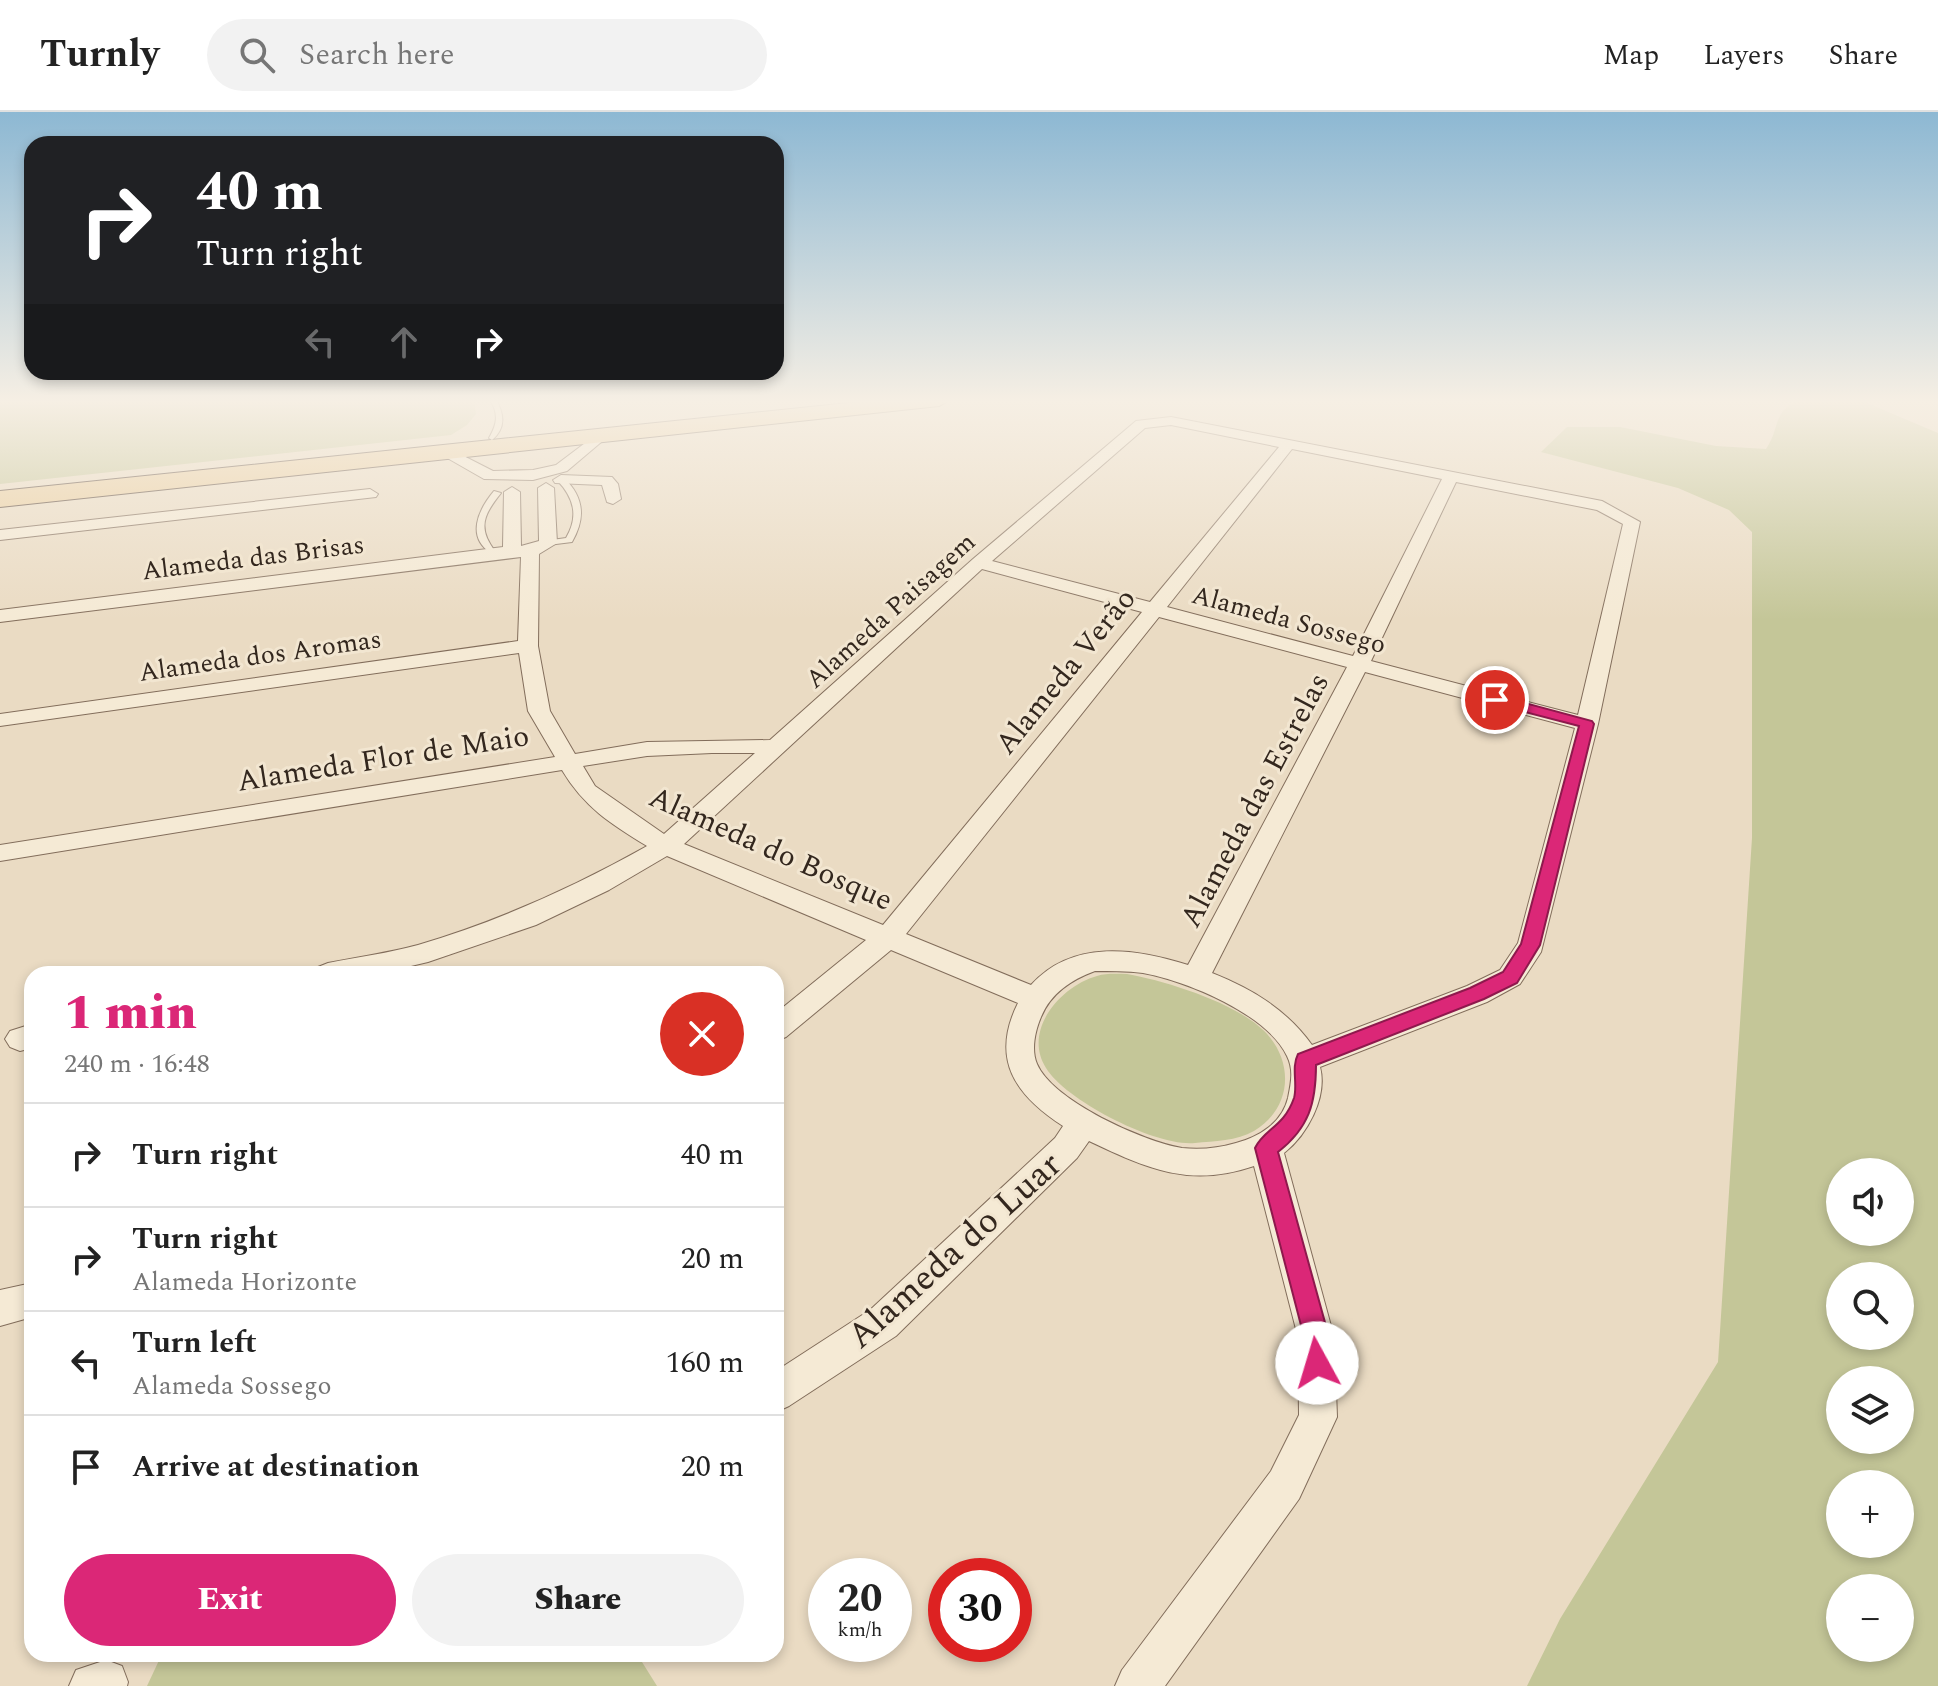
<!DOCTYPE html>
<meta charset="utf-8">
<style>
:root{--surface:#fff;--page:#f2f2f2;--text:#222;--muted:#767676;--line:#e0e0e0;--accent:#db2777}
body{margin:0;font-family:Spectral,serif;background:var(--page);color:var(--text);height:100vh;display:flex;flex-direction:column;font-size:30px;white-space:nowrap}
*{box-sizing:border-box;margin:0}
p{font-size:26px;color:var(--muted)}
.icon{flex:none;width:44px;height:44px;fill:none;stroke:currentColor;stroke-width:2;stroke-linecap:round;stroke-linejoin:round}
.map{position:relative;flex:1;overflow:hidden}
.side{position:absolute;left:24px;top:854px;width:760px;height:696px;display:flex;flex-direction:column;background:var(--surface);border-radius:24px;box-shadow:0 4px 12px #0003}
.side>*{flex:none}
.hud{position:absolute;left:24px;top:24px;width:760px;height:244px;border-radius:24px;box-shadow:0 4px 12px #0003;background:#202124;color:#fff;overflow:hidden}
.tools{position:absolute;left:1826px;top:1046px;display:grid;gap:16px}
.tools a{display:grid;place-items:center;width:88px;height:88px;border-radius:50%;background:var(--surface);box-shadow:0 4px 12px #0003;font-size:40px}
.speed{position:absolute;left:808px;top:1446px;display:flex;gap:16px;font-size:40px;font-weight:700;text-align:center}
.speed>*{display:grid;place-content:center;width:104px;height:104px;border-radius:50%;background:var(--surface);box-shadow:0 4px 12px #0003;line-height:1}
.speed small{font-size:20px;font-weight:400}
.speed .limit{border:12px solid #d22;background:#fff;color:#111}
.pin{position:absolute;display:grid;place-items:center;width:68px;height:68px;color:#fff;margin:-34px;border:4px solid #fff;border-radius:50%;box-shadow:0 2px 8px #0007}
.me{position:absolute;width:88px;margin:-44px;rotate:354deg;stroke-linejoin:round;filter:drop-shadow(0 0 6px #0008)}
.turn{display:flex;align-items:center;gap:28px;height:168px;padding:0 40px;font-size:36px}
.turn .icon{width:104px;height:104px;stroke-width:2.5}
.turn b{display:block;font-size:56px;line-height:68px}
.lanes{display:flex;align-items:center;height:76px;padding:0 40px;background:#0003;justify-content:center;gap:40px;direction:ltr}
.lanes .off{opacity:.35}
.round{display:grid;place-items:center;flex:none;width:84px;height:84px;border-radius:42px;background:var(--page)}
.summary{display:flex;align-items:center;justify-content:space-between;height:136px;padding:0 40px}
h1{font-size:48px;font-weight:800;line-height:60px;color:var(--accent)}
.primary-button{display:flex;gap:16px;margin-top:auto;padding:16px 40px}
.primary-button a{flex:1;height:92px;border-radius:48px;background:var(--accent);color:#fff;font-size:32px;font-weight:800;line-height:92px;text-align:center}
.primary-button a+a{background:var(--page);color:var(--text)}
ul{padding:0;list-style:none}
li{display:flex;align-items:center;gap:24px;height:104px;padding:0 40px;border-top:2px solid var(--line)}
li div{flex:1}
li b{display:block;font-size:30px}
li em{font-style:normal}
header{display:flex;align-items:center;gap:48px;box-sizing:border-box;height:112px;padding:0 40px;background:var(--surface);border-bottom:2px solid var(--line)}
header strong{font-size:38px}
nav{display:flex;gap:44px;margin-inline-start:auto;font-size:28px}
.search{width:560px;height:72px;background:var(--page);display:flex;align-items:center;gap:20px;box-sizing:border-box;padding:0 28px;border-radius:44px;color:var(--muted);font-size:30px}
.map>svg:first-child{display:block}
.green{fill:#c4c698;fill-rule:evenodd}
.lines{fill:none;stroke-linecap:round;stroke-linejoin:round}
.lane-casing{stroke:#826d5b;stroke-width:2}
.street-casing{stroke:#826d5b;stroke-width:2}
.primary-casing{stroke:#503c2f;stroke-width:2}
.lane{fill:#f5ead5;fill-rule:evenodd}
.street{fill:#f5ead5;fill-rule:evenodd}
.primary{fill:#eacd9d;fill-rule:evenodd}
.route{fill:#db2777;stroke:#8e194d;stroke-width:2}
.labels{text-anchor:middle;stroke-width:6;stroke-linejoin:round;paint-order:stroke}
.far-street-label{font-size:26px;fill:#33271e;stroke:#f2e6d1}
.street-label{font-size:30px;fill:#33271e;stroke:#f2e6d1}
.near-street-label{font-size:36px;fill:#33271e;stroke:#f2e6d1}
</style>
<header>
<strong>Turnly</strong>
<div class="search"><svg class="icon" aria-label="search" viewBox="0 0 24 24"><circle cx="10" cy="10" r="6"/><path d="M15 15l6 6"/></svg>Search here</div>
<nav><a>Map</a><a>Layers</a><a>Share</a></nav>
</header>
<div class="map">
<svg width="1938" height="1574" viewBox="0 0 1938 1574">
<rect width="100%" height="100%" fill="#eadbc3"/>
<path class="green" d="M0,288h474l2,14 -9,11 -16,10 -451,49z
M1799,288h61l78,33v1253h-411l33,-67 158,-257 34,-524v-306l-23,-22 -51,-22 -137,-36 26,-25h53l96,19 50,3c15,-22 5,-36 33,-49zM1900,1060v60h-60v-60zM1840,1164h60v60h-60zM1900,1268v60h-60v-60zM1900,1372v60h-60v-60zM1840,1476h60v60h-60z
M1127,862c39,7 106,28 135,55 32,29 32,78 -8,102 -17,10 -40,10 -59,12 -38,4 -129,-42 -149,-75 -24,-38 15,-82 51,-92 9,-3 21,-2 30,-2z
M162,1542h475l20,32h-510z"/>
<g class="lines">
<defs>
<path id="lane" d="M490,288h6c9,15 9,29 -4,40l-3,-2c8,-14 10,-24 1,-38z
M558,366h6c20,19 22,40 8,64l-24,3 -4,-2 1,-2 21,-3c13,-22 8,-40 -9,-58z
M494,379l7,2c-17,21 -24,35 -6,58l-4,2c-25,-16 -13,-43 3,-62z"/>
<path id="street" d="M1171,305l431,84 38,21 -42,202 -57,228 -21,32 -33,18 -167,65c8,30 -13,68 -36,86l50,184 3,80 -38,82 -134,187h-50l7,-16 149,-199 28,-56 -1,-78 -44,-171c-64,22 -106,3 -165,-25l-12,17 -181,178 -107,70 -13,6v-41l94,-61 185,-172 8,-12c-48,-31 -73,-67 -45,-123l-127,-53 -105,87 -10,4v-28l90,-73 -199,-84 -58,34 -73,35 -108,37 -51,12h-63l4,-7 10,-4c30,-6 61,-10 90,-18 81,-24 156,-58 229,-99 -36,-22 -63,-39 -85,-76l-562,91v-16l555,-88 -27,-46 -9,-58 -519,73v-12l518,-73 3,-84 -521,65v-12l503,-63 1,-55 8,-5 8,5 1,54 18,-5 -1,-53 8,-5 8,5 3,55 -18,11 -1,92 12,65 25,43 72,-12 123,-2 203,-181 163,-138zM1171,313l108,22 -129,155 -158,-41 153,-133zM1292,337l150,30 -89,177 -186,-49zM1456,370l141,28 26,14 -45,191 -207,-54zM982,457l160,43 -259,313 -199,-81zM1159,505l188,50 -159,298c-53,-17 -116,-26 -157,20l-125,-51zM1365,560l210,56 -57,215 -18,27 -33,16 -155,59c-26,-36 -60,-56 -100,-72zM712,641h43l-91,81 -69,-48 -12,-20 64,-10zM1095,859c16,0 32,0 48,2 44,8 124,41 144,83 7,14 4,27 1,42 -6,25 -29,39 -52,45 -17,5 -36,7 -54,5 -38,-6 -129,-47 -145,-84 -6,-14 -2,-33 4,-47 10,-24 30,-37 54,-46z
M601,319l5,1v6l-39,33 -34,9 -49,-1 -49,-28 3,-3h10l45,23 40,-1 23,-5z
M561,363l51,2 6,7 3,15 -8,5 -6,-2 -5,-17 -47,-2 -2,-3z
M370,377l8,5 -2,3 -376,43v-10z
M32,912v24l-12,3 -10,-4 -5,-8 5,-8z
M32,1171v34l-32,9v-36z
M106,1548l16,6 6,16 -1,4h-58l7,-16z"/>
<path id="primary" d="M877,288h73l-11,6 -939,101v-16z"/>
</defs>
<use href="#lane" class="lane-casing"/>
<use href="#street" class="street-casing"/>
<use href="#primary" class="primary-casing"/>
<use href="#lane" class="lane"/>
<use href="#street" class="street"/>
<use href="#primary" class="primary"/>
</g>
<linearGradient id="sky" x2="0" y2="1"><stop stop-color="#8db8d3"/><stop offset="0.57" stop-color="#f6efe4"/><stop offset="1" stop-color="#f6efe4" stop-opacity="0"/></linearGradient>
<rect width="1938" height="508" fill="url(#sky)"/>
<path class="route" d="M1495,583l97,26 2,3 -54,221 -23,38 -33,16 -168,66c0,38 -7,63 -38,87l51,185 1,26 -4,9 -9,4 -9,-4 -4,-9v-26l-49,-189c9,-19 29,-21 39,-50 4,-14 -3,-30 4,-44l172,-66 33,-16 18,-28 58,-218 -89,-23 -2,-3z"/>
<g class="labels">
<g class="far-street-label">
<text transform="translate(253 445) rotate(-7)" y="9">Alameda das Brisas</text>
<text transform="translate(890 498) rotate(-42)" y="9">Alameda Paisagem</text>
<text transform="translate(1289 507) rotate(15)" y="9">Alameda Sossego</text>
<text transform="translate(260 543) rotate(-8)" y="9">Alameda dos Aromas</text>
</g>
<g class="street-label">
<text transform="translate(1065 559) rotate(-51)" y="10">Alameda Verão</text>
<text transform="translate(383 646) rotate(-9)" y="10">Alameda Flor de Maio</text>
<text transform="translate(1254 688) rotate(-62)" y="10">Alameda das Estrelas</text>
<text transform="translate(771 736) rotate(24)" y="10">Alameda do Bosque</text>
</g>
<g class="near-street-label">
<text transform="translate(953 1137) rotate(-42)" y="13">Alameda do Luar</text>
</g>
</g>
</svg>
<div class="tools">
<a><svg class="icon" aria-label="sound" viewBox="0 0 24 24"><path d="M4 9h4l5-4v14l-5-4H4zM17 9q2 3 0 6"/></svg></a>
<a><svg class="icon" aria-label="search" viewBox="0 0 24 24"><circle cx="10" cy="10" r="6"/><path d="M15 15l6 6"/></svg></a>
<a><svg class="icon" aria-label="layers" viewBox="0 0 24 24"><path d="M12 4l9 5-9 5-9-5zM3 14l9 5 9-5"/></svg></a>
<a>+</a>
<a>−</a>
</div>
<div class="speed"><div>20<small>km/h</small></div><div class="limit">30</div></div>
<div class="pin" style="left:1495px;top:588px;background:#d93025"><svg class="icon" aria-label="arrive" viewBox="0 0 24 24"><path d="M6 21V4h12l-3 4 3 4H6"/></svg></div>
<svg class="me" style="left:1317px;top:1251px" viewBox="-20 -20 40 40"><circle r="19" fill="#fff"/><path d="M0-13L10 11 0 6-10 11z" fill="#db2777"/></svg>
<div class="hud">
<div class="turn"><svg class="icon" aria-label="right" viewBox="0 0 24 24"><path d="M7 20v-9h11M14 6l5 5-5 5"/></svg><div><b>40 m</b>Turn right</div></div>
<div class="lanes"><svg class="icon off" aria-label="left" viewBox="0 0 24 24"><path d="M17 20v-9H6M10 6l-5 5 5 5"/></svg><svg class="icon off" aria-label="ahead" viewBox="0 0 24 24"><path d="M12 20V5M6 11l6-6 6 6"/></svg><svg class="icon" aria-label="right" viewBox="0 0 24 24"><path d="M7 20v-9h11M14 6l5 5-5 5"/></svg></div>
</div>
<section class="side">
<div class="summary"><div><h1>1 min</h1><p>240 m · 16:48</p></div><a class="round" style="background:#d93025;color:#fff"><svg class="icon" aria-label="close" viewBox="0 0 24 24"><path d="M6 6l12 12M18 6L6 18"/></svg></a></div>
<ul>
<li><svg class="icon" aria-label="right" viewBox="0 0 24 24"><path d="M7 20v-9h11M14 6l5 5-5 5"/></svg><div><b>Turn right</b></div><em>40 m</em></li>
<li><svg class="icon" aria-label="right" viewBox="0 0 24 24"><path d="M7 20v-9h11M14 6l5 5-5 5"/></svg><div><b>Turn right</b><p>Alameda Horizonte</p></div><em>20 m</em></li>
<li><svg class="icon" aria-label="left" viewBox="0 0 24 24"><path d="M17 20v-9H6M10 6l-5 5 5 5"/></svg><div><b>Turn left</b><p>Alameda Sossego</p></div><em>160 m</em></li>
<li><svg class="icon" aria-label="arrive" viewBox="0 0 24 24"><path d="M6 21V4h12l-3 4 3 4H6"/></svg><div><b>Arrive at destination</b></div><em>20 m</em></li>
</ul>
<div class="primary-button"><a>Exit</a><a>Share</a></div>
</section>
</div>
